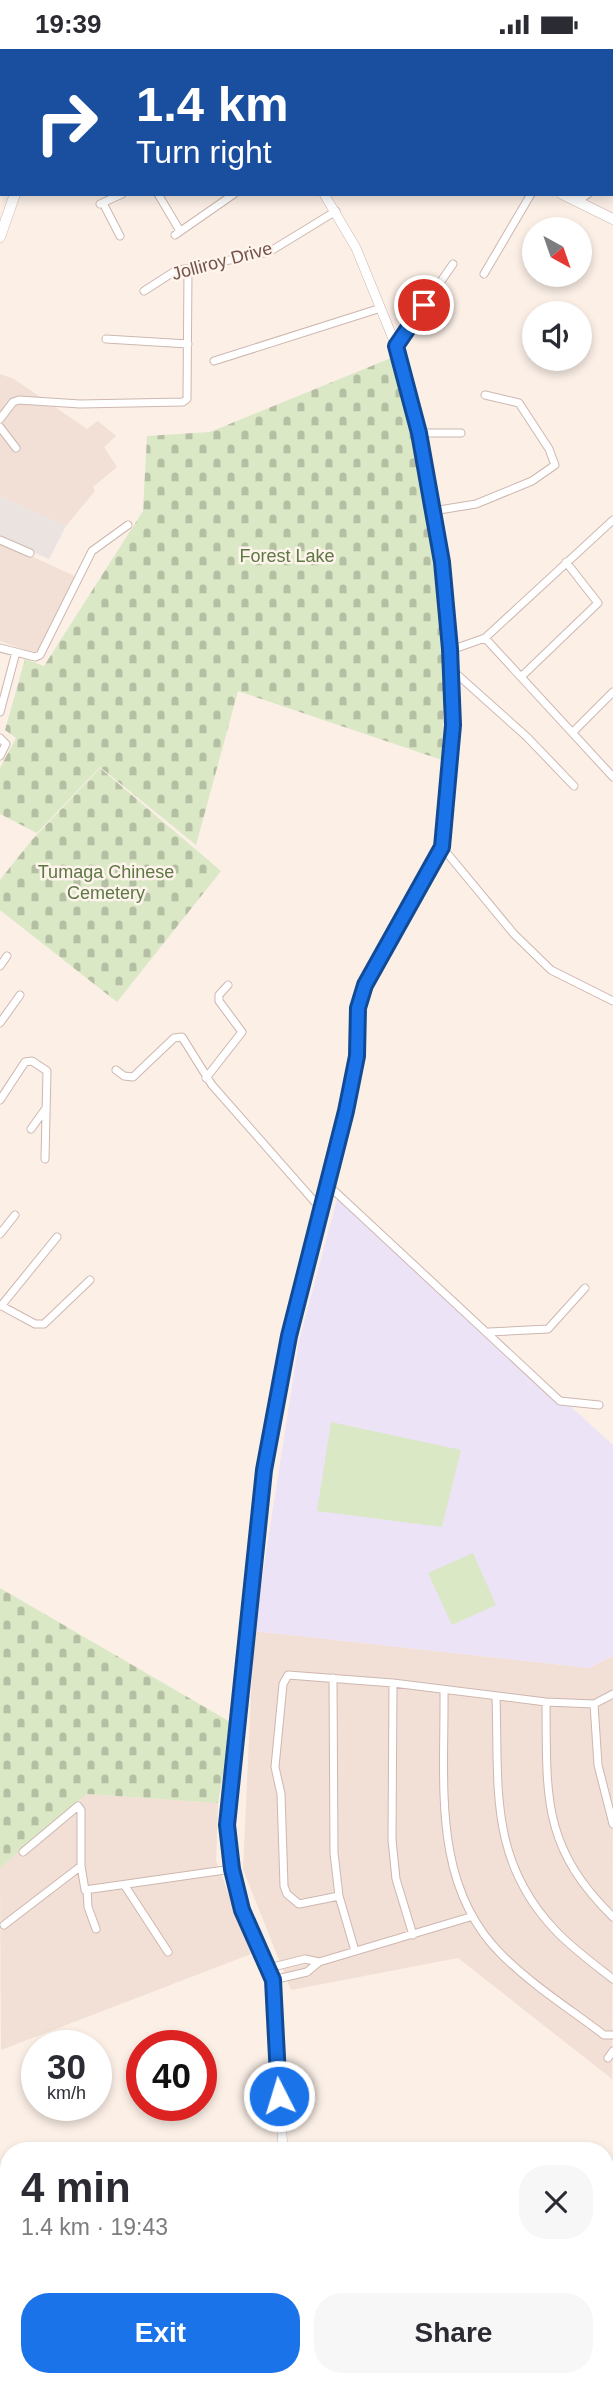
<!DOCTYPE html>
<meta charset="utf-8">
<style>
:root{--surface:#fff;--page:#f7f7f7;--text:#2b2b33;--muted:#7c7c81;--accent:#1a73e8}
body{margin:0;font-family:Helvetica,sans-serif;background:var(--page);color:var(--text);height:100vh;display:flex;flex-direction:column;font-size:26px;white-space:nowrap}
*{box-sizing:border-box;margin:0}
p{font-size:23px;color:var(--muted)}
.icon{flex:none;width:38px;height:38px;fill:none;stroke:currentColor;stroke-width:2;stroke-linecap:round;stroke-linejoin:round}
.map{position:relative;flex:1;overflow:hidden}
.panel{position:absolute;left:0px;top:2093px;width:614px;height:245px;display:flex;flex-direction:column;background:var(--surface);border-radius:28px 28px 0 0;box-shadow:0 4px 10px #0003}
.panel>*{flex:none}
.banner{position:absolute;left:0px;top:0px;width:614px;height:147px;box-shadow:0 4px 10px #0003;background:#1a4fa0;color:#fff;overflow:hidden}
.needle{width:46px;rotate:140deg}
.buttons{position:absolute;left:522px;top:168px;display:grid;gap:14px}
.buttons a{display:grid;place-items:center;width:70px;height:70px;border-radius:50%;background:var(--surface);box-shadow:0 4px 10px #0003;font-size:35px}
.speed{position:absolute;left:21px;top:1981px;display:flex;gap:14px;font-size:35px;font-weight:700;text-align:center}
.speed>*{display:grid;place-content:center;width:91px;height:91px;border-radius:50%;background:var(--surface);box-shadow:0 4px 10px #0003;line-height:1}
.speed small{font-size:18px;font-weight:400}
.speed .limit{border:10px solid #d22;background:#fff;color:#111}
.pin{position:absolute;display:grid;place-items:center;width:60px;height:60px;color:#fff;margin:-30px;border:4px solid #fff;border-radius:50%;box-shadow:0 2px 7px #0007}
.me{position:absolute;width:77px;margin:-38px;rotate:355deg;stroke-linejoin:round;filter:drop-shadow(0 0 5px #0008)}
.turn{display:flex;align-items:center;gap:24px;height:147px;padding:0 21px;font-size:32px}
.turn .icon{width:91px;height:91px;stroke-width:2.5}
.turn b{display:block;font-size:49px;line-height:60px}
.round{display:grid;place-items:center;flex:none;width:74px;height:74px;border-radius:28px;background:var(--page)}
.head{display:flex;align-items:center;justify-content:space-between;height:119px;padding:0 21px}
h1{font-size:42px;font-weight:800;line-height:52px}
.primary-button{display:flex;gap:14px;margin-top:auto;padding:14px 21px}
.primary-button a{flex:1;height:80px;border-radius:28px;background:var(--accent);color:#fff;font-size:28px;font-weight:800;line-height:80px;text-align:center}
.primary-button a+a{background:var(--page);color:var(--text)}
.status{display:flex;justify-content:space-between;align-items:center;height:49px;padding:0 35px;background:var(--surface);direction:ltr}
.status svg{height:19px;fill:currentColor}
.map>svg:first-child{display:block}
.residential{fill:#f2dfd5}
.industrial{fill:#ebe3e0}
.education{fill:#ece3f7}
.grass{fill:#dae8c6}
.cemetery{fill:url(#cemetery-stones)}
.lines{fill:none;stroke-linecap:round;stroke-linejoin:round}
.minor-casing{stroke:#ceb7b0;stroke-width:9}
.tertiary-casing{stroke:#ceb7b0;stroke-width:10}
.secondary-casing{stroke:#d1b6ae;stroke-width:11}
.minor{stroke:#fff;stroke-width:7}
.tertiary{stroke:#fff;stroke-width:9}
.secondary{stroke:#fff;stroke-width:10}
.route-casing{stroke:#114b97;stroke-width:18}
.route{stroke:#1a73e8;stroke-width:12}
.labels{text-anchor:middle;stroke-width:5;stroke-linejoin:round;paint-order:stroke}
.street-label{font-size:18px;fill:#73534d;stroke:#fef4ec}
.park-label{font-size:18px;fill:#5e7845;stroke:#fef4ec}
</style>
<div class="status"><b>19:39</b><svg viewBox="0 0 49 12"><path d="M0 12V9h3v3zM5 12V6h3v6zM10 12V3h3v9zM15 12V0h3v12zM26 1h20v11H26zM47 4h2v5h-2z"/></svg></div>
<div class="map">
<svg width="613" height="2338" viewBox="0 0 613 2338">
<defs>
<pattern id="cemetery-stones" width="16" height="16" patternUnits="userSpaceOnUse" patternTransform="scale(1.75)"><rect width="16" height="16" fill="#dae8c6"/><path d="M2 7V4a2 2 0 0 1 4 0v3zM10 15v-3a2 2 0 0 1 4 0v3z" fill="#b5bfa3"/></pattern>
</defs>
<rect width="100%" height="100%" fill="#fbefe6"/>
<path class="residential" d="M0,325l14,5 73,50 11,-8 18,15 -12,11 13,20 -24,20 2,4 -29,35 -66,-30z
M0,493l77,35 -37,78 -40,-14z
M254,1582l335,37 24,-12 -1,423 -154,-121 -167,32 -48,-121z
M87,1745l131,9 -2,58 35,93 -250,96 -1,-182z
M613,2125v213h-269l-2,-9h264v-202z"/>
<path class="industrial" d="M0,447l66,30 -17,33 -49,-22z"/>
<path class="education" d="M338,1146l275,250v211l-24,12 -335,-37 45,-290z"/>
<path class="grass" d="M331,1373l130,28 -19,77 -125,-16z
M473,1504l23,52 -44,20 -24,-52z"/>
<path class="cemetery" d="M396,307l21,87 28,198 -3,119 -204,-69 -42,154 -96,-78 -63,66 -37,-19v-46l16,-30 -11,-8 20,-71 19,7 99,-155 4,-75 63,-4z
M100,719l121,103 -104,131 -117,-92v-30l31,-39z
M0,1539l232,135 -14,80 -131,-9 -87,74z"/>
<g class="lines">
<defs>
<path id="minor" d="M181,0l2,2
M21,2l1,-2
M150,2l1,-2
M364,2l1,-2
M385,2l2,-2
M474,2l2,-2
M0,38l2,-3
M612,127h1
M158,145l22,37
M578,152l10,-7
M103,154l17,33
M100,155l22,-10
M175,186l59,-41
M484,225l47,-80
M144,242l31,-20 94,-19 67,-41
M106,290l82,5
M396,297l57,-82
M214,312l167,-53
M0,370l13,-17 6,-2 61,4 103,-2 4,-3 1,-129
M0,378l16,21
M419,384h42
M433,462l43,-7 56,-23 23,-16 -6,-16 -30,-46 -34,-8
M0,491l30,13
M485,589l128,139
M0,599l35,9 5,-2 52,-104 36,-26
M451,601l34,-12 128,-118
M451,620l76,68 47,49
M522,627l76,-73 -32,-41
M0,663l16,-60
M574,682l39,-39
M0,689l6,6 -6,12
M442,798l72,87 37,36 62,31
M0,917l7,-10
M0,974l20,-28
M116,1021l8,6 9,1 41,-39 8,-1 30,48 109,124
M206,1029l36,-46 -23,-31v-6l9,-10
M0,1051l25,-38 7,-1 15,10 -2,88
M31,1080l15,-21
M327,1135l233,217 39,4
M0,1185l15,-19
M0,1256l35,19h9l46,-44
M1,1257l56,-69
M489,1283l59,-3 37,-41
M333,1629l1,175 5,43 16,55
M393,1634l-1,157 4,39 17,56
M444,1642c1,92 -13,194 58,264 30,30 68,54 102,80h9
M496,1647c3,90 -8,164 60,235 17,18 38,33 57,48
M546,1653c1,94 -5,144 67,215
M594,1655l4,61 15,59
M23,1803l55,-46 3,4v56l4,24 147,-21
M125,1837l43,66
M87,1841l1,17 8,22
M339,1847l-40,8 -12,-10 -3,-8 -3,-92 -6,-27 8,-83 5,-9 105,8 153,19 48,2 19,-10
M4,1876l77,-59
M319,1913l151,-45
M269,1919l36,-9 14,3 -12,10 -34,8
M608,2009l5,-7
M612,2175l-3,-35 4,-10
M606,2228l7,-1
M606,2265l7,-30
M196,2329l11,9
M369,2329v9
M60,2338l2,-9
M113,2338l2,-9
M419,2338v-9
M471,2338l1,-9
M527,2338l3,-9
M586,2338l2,-9"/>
<path id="tertiary" d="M318,2l1,-2
M0,91l2,1
M283,2102l-10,-171 -31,-70 -10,-41 -5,-44 37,-355 25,-134 57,-225 11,-55 1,-48 7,-23 77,-138 11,-122 -2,-75 -9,-89 -36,-181 -10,-34 -40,-98 -32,-54
M0,2279l9,2
M253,2329l11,9
M296,2338l9,-9"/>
<path id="secondary" d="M342,0l2,2
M69,2l1,-2
M562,145l51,25
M0,188l15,-43"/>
</defs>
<use href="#minor" class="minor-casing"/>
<use href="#tertiary" class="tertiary-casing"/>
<use href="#secondary" class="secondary-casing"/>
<use href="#minor" class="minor"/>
<use href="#tertiary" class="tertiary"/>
<use href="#secondary" class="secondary"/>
</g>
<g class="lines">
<defs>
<path id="route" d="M279,2047l-6,-116 -31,-70 -10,-41 -5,-44 37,-355 25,-134 57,-225 11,-55 1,-48 7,-23 77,-138 11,-122 -3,-76 -8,-87 -23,-129 -23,-87 28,-41"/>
</defs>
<use href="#route" class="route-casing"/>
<use href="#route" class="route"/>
</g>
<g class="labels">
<g class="street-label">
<text transform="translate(222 212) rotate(-15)" y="6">Jolliroy Drive</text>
</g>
<g class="park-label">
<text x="287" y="513">Forest Lake</text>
<text x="106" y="829">Tumaga Chinese<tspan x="106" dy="21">Cemetery</tspan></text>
</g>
</g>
</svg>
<div class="buttons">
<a><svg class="needle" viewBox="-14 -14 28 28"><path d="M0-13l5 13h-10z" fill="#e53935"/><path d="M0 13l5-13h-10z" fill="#7c7c81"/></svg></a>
<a><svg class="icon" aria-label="sound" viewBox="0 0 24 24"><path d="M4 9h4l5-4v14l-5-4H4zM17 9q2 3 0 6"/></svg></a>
</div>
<div class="speed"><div>30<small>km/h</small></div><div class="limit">40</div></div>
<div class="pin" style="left:424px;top:256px;background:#d93025"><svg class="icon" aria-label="arrive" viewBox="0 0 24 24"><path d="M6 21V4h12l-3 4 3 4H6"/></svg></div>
<svg class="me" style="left:279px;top:2047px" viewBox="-20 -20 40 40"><circle r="17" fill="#1a73e8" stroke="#fff" stroke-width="3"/><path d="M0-11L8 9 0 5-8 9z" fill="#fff"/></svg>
<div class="banner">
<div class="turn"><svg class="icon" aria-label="right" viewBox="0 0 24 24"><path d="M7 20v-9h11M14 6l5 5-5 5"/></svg><div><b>1.4 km</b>Turn right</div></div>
</div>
<section class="panel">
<div class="head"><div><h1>4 min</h1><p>1.4 km · 19:43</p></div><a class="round"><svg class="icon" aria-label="close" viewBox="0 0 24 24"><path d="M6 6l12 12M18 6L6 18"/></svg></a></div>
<div class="primary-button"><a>Exit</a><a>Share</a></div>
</section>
</div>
